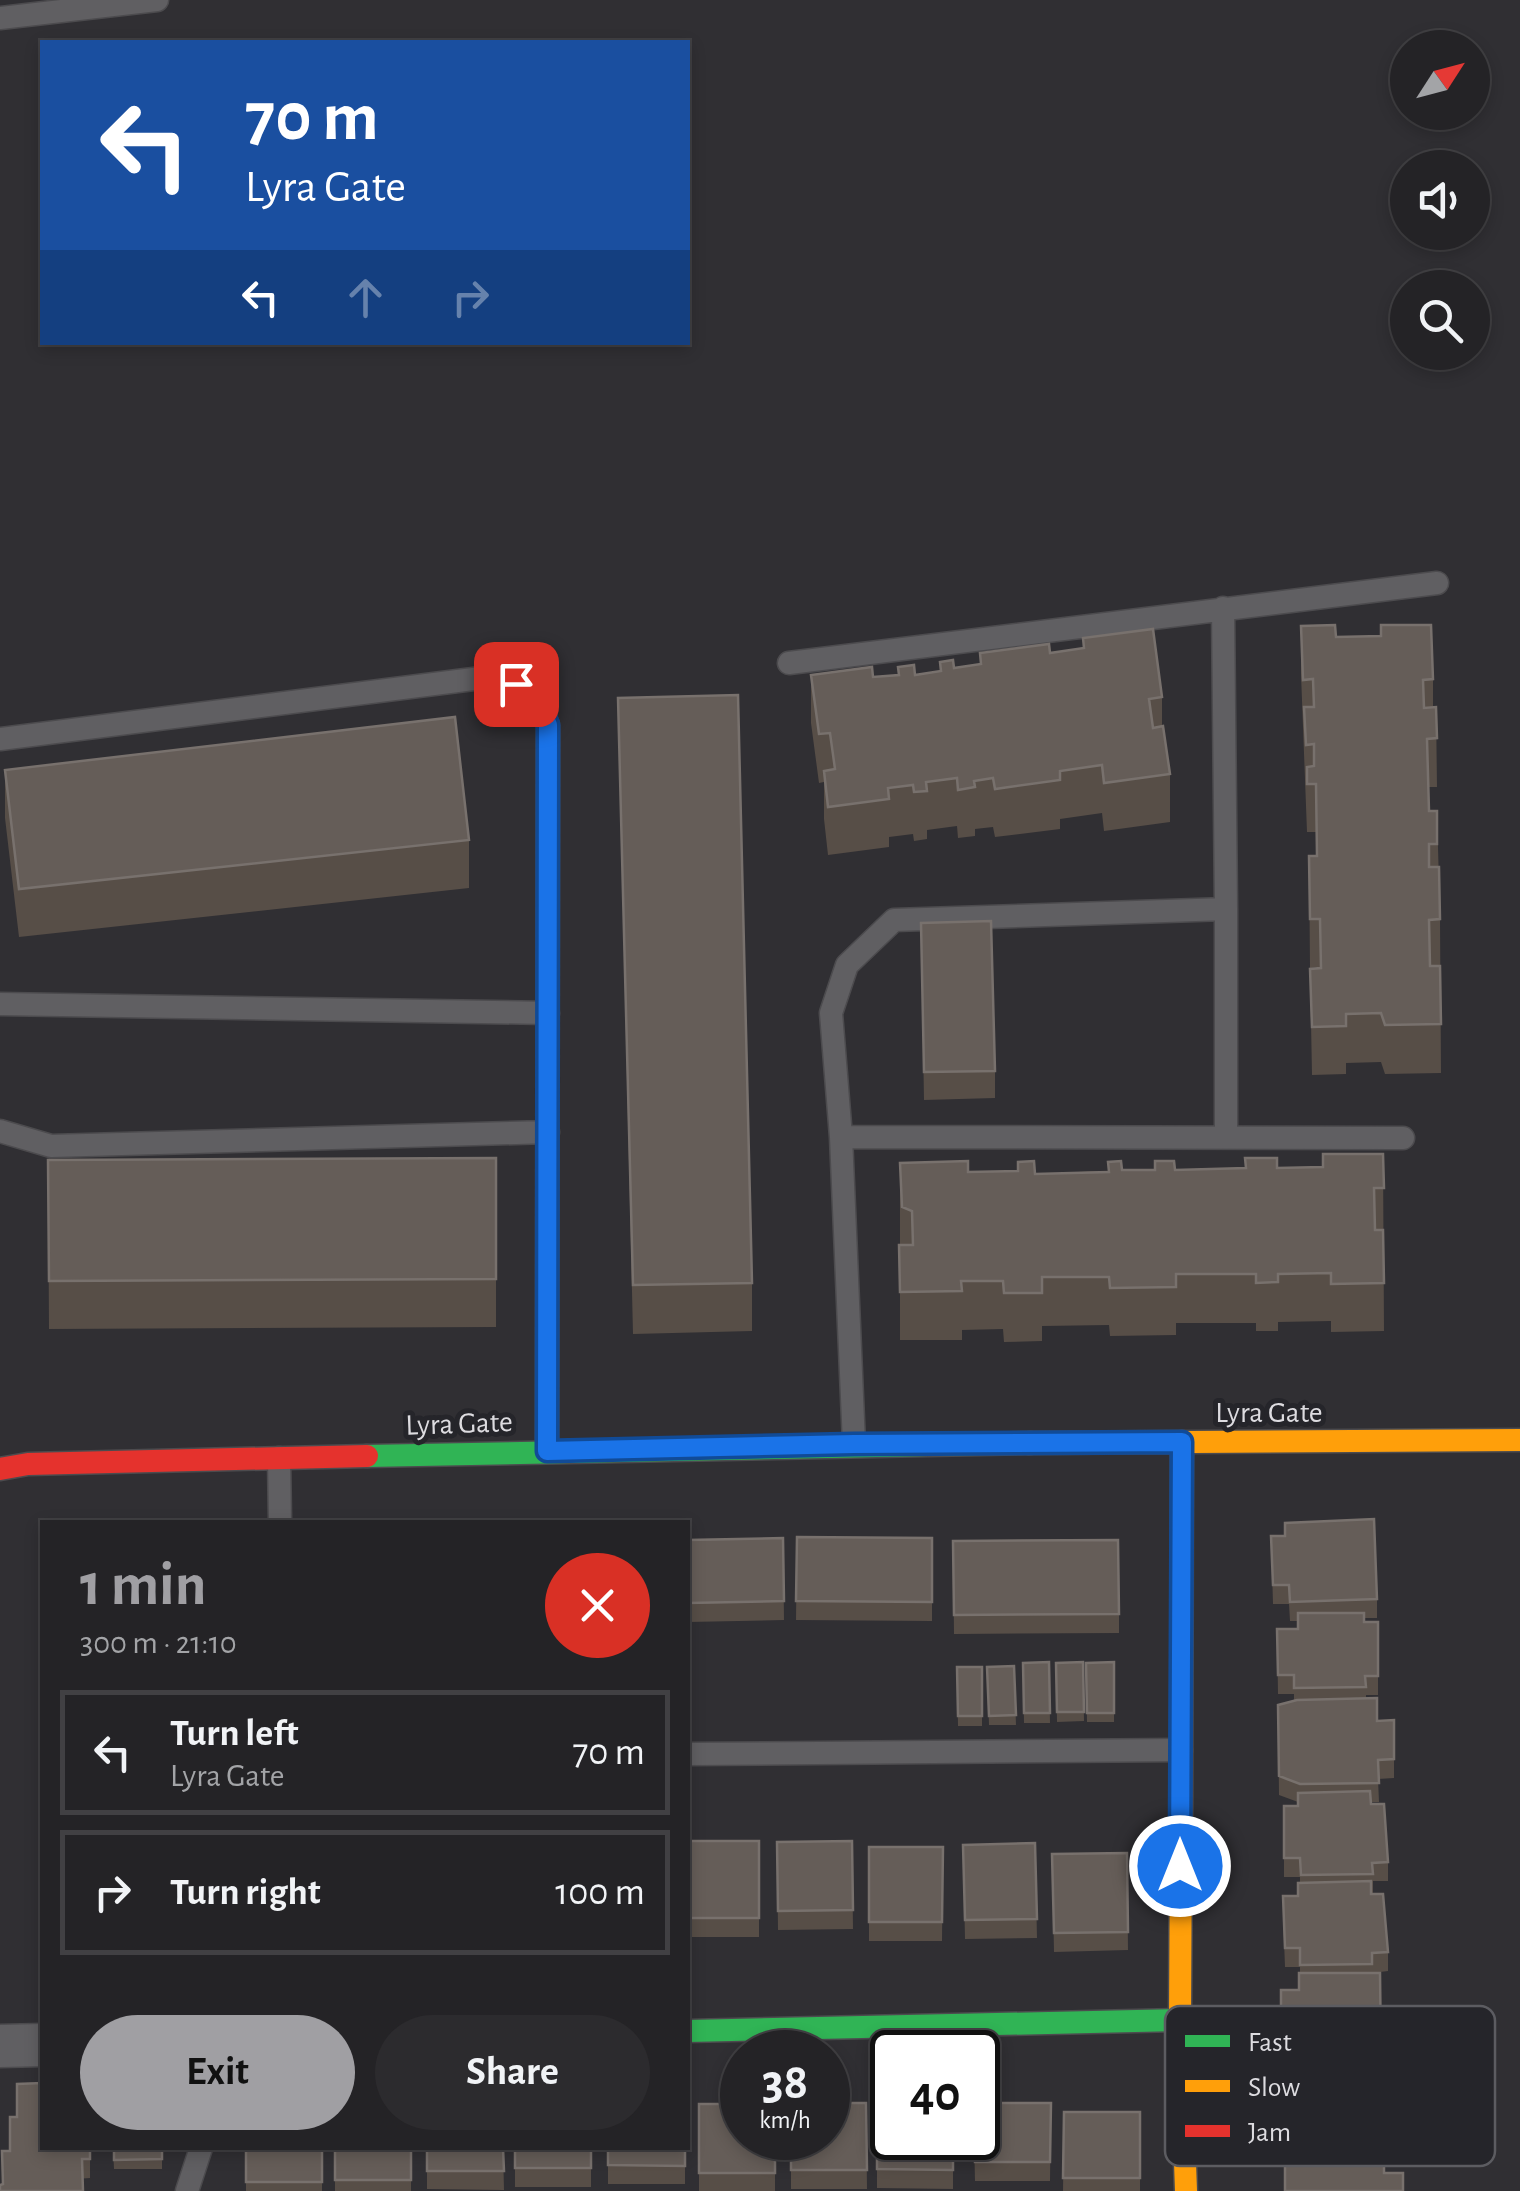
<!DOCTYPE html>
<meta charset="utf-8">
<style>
:root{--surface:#242326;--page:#2c2b2e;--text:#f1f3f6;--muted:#a3a4a7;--line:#414043;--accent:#a09fa3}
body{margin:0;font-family:"Alegreya Sans",sans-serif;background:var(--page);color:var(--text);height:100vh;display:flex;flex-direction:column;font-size:38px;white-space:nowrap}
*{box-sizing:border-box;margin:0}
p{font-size:32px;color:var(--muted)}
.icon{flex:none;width:55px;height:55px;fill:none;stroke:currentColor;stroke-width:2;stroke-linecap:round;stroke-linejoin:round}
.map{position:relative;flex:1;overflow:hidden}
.sheet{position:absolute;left:40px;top:1520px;width:650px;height:630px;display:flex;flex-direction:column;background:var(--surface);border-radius:0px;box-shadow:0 5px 15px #0003,0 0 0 2px var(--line)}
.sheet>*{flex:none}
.banner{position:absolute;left:40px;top:40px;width:650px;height:305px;border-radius:0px;box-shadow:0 5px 15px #0003,0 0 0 2px var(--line);background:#1a4fa0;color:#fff;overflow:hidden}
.needle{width:65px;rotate:54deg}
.fabs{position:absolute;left:1390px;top:30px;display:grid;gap:20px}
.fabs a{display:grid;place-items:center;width:100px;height:100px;border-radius:50%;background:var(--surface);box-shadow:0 5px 15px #0003,0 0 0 2px var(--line);font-size:50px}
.speed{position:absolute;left:720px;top:2030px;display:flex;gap:20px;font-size:50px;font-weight:700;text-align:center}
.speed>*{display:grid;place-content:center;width:130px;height:130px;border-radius:50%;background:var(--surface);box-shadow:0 5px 15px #0003,0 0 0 2px var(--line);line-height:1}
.speed small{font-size:25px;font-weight:400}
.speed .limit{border:5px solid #111;border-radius:15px;background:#fff;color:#111}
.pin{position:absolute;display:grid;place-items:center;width:85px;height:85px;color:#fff;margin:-42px;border-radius:20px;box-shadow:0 5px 15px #0006}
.me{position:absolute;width:110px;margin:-55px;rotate:0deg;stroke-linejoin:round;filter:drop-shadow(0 0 8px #0008)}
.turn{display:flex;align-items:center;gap:35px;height:210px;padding:0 40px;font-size:45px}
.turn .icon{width:130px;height:130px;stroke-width:2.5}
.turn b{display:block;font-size:70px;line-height:85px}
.lanes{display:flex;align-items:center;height:95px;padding:0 40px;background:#0003;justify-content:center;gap:50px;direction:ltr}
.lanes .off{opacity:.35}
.round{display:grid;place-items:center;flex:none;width:105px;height:105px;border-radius:52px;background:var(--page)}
.overview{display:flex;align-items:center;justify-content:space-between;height:170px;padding:0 40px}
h1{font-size:60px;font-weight:600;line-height:75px;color:var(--accent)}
.primary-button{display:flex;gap:20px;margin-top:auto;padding:20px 40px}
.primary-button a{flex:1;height:115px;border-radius:60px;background:var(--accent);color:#111;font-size:40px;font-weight:600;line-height:115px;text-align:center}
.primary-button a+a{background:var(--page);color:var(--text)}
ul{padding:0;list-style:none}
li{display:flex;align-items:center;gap:30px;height:125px;margin:0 20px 15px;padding:0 20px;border:5px solid var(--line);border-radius:0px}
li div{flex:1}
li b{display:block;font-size:38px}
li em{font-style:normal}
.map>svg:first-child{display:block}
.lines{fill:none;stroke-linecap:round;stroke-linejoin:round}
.lane-casing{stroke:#4c4b4e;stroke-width:25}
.street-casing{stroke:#4c4b4e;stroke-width:45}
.fast-casing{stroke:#4c4b4e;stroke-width:25}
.slow-casing{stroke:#4c4b4e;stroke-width:25}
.jam-casing{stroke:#4c4b4e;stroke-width:25}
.lane{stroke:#605f62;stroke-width:22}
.street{stroke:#605f62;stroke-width:42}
.fast{stroke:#30b455;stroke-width:22}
.slow{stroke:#ff9f0a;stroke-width:22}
.jam{stroke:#e5322d;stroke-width:22}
.wall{fill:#574e47}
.building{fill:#655d58;stroke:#78716d;stroke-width:2.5}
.route-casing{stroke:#114b97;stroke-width:25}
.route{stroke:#1a73e8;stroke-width:18}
.labels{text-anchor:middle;stroke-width:10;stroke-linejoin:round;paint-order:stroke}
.street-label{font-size:30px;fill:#dddce0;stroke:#25252a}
.key{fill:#25252a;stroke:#5c5c61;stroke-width:2.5}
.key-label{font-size:28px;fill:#dddce0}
</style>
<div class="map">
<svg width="1520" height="2191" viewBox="0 0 1520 2191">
<rect width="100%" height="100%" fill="#302f33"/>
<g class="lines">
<defs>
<path id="lane" d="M0,18l157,-18
M1223,608l3,301
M789,663l648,-80
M0,739l497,-63 37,16 14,33 -1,726
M0,1004l548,9
M0,1131l51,15 497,-14
M841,1137l-10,-124 16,-48 47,-45 332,-11v228
M854,1444l-13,-307 562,1
M279,1458l1,64
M688,1754l493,-4
M187,2191l14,-43"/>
<path id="street" d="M0,2046l42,-1"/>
<path id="fast" d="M367,1456l663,-13
M688,2031l492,-11"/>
<path id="slow" d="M1030,1443l490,-3
M1181,1833l-1,187 6,171"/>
<path id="jam" d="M0,1469l28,-5 339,-8
M1181,1833l1,-391"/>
</defs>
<use href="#lane" class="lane-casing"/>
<use href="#street" class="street-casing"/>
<use href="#fast" class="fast-casing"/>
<use href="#slow" class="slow-casing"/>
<use href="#jam" class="jam-casing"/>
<use href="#lane" class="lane"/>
<use href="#street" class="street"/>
<use href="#fast" class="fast"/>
<use href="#slow" class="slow"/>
<use href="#jam" class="jam"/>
</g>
<path class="wall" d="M1301,626l35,11 97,42v28h3l1,80h-8v24h8l3,108 1,154 -56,1 -4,-12 -35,1v11l-34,1 -2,-106 10,-2 -10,1 -1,-112h7v-24h-9l-6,-158z
M980,653h70l112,44v29l8,48v48l-66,9 -2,-18 -42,6v10l-65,8 -2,-10 -18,2v7l-17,2 -1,-12 -30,4v9l-13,2 -1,-7 -24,3v10l-61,8 -4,-36v-37l-5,1 -8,-60v-48l62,2 25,-2v-8l17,8 25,-4v-9l14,6 26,-3z
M618,698l134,585v48l-119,3z
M5,770l464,70v48l-450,49 -14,-119z
M921,923l74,148v27l-71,2z
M1383,1154l1,177 -53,1v-11l-53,1v9h-22v-8h-80v12l-66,1 -1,-11 -67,1v15l-38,1 -1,-13 -41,1v10h-62v-177l68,9 67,2 87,-4 201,-3z
M496,1158v169l-447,2 -1,-169z
M1271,1536l106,63v19h-13v4h14v73h-12v4l11,22 17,-1v58l-16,1 1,23h-8l17,60v19h-15v12h-2l17,59v19l-16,2h8l1,91 3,109 19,18 -102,-32v-7h-18v-71h18l-1,-21 -19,1v-71h18l1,-17v-6h-15l-2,-52 15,-19 2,-13v-6h-16v-71h14v-4l-19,-7 -1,-90 16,-4v-7h-16l-1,-65h21v-8h-8l-1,-17h-16z
M797,1537l135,1v83l-136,-1z
M783,1538l1,82 -96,2v-82z
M953,1541l166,73v19l-165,1z
M1049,1662l1,61h-26l-1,-60z
M1083,1662l1,59 -27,1 -1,-59z
M1114,1662v60h-27l-1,-59z
M1014,1666l2,59h-27l-2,-58z
M957,1667h25v59h-24z
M688,1841h71v96h-71z
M852,1841l1,88 -75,1 -1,-88z
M1035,1843l2,95 -72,1 -2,-94z
M869,1847h74l-1,94h-73z
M1127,1853l1,97 -74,2 -2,-98z
M877,2101l76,37v51l-76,-1z
M866,2103l1,86h-76v-51z
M1051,2103l-1,78h-75l-1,-43z
M699,2104l76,34v53h-76z
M1064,2112h76v79h-77z
M17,2117l73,31v30l-87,6z
M113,2148h49v21h-48z
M246,2148h76v43h-76z
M335,2148h76v43h-76z
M427,2148h76l1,42 -77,-1z
M515,2148h76v39h-76z
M608,2148h77v36h-77z"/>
<path class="building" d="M1335,625l1,12 45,-1v-11h50l2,54 -10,1 1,28 12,-1 1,31 -10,1 2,72h8v33h-8v23h10l1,52 -11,1 1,46h10l1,58 -56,1 -4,-12 -35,1v12l-34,1 -2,-58 11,-1 -1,-49h-10l-1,-63h8l-1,-72h-9v-17l7,-1v-22l-8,1 -2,-38h10l-1,-28 -10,1 -2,-54z
M1153,629l9,68 -13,2 4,29 10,-2 7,48 -66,9 -2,-18 -42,6v9l-65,9 -2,-11 -19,3 1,6 -17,3 -1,-12 -31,4 1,9 -13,1 -1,-7 -25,3 1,11 -61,8 -4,-36 11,-2 -5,-36 -11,1 -8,-59 61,-8 1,10 26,-2 -1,-8 16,-2 1,10 26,-4 -1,-9 13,-2 1,8 27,-4 -1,-11 69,-9 1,9 34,-5 -1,-10z
M738,695l14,588 -119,2 -15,-587z
M455,717l14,123 -450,49 -14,-119z
M991,921l4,150 -71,1 -3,-149z
M1323,1154h60l1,34h-10l1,42h8l1,53 -53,1v-11l-53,1v8l-22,1v-9h-80v13l-66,1 -1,-11h-67v16h-38l-1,-12h-42l1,10 -62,1 -1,-47h14l-1,-34 -10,-4 -2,-44 68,-2v11l50,-1v-9l16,-1 1,13 74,-2 -1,-10 13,-1 1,9h33v-9h19l1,9 71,-2 -1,-10h32v10l46,-1z
M496,1158v121l-447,2 -1,-121z
M1374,1519l3,80 -87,3 -1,-17h-16l-2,-49h14v-13z
M797,1537l135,1v64l-136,-1z
M783,1538l1,63 -96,2v-63z
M1118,1540l1,74 -165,1 -1,-74z
M1298,1613h66v9h14v54h-13l1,11 -72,1v-13h-16l-1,-46h21z
M1049,1662l1,51h-26l-1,-50z
M1083,1662l1,50h-27l-1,-49z
M1114,1662v51h-27l-1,-50z
M1014,1666l2,49 -27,1 -2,-49z
M957,1667h25v49h-24z
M1377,1698v23l17,-1v39l-16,1 1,23 -79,1 -21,-8 -1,-71 19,-5z
M1370,1791l1,13h13l4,58 -16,1 1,11 -72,1 -1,-17h-16v-52h14v-13z
M688,1841h71v77h-71z
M852,1841l1,69 -75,1 -1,-69z
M1035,1843l2,76 -72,1 -2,-75z
M869,1847h74l-1,75h-73z
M1127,1853l1,79 -74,1 -2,-79z
M1371,1881v13h12l5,58 -16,1v11l-72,1v-17h-15l-2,-52h15v-13z
M1299,1973h81l1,81h-81v-13l-19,1v-52h18z
M42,2083v65h48v11h-8l1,32h-83v-6l3,-1 -1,-33h8v-34h7v-33z
M877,2101h15v37h61v32l-76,-1z
M828,2103h38l1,67h-76v-32h37z
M978,2103h73l-1,59h-75v-24h3z
M699,2104h43v34h33v35h-76z
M1064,2112h76v66h-77z
M114,2148h48v11l-48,1z
M246,2148h76v34h-76z
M335,2148h76v32h-76z
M427,2148h76l1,23h-77z
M515,2148h76v20h-76z
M608,2148h77v18l-77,-1z
M1306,2153h78v20h19v18h-118v-32h21z"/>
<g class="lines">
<defs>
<path id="route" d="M516,684l18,8 14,33 -1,726 307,-7 328,-2 -2,424"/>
</defs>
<use href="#route" class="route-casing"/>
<use href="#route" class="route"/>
</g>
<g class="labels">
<g class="street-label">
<text x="1269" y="1422">Lyra Gate</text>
<text transform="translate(459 1423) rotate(-2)" y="10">Lyra Gate</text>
</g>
</g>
<rect x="1165" y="2006" width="330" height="160" rx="15" class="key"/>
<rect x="1185" y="2035" width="45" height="12" fill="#30b455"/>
<rect x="1185" y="2080" width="45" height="12" fill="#ff9f0a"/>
<rect x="1185" y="2125" width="45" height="12" fill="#e5322d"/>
<g class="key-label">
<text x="1248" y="2051">Fast</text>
<text x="1248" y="2096">Slow</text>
<text x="1248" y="2141">Jam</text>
</g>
</svg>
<div class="fabs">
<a><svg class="needle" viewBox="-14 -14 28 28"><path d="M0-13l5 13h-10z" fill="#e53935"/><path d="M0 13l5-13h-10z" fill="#a3a4a7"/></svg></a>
<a><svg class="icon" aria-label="sound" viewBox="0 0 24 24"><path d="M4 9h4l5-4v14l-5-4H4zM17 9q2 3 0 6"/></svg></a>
<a><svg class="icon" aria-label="search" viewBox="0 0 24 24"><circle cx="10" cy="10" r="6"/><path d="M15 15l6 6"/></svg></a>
</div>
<div class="speed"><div>38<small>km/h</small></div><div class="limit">40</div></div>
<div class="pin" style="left:516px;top:684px;background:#d93025"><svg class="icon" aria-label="arrive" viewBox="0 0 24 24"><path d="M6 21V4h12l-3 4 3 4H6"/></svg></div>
<svg class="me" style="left:1180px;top:1866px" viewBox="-20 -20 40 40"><circle r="17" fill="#1a73e8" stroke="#fff" stroke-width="3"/><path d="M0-11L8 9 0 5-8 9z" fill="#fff"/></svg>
<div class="banner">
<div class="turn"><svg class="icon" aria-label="left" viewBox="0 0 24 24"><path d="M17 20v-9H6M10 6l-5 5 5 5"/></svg><div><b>70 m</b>Lyra Gate</div></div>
<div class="lanes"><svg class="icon" aria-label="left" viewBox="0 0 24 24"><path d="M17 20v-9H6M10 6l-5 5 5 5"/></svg><svg class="icon off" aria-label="ahead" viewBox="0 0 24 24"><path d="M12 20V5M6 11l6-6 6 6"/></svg><svg class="icon off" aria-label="right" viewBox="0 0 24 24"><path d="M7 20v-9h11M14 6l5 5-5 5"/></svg></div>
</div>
<section class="sheet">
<div class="overview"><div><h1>1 min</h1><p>300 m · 21:10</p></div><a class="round" style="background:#d93025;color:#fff"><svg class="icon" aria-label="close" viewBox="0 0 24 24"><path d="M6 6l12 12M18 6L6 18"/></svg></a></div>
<ul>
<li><svg class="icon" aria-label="left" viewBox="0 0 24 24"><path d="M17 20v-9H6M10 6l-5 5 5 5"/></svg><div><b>Turn left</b><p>Lyra Gate</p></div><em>70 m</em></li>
<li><svg class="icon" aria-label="right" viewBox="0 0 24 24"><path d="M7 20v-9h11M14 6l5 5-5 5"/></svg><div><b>Turn right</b></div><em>100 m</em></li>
</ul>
<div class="primary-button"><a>Exit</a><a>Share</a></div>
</section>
</div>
